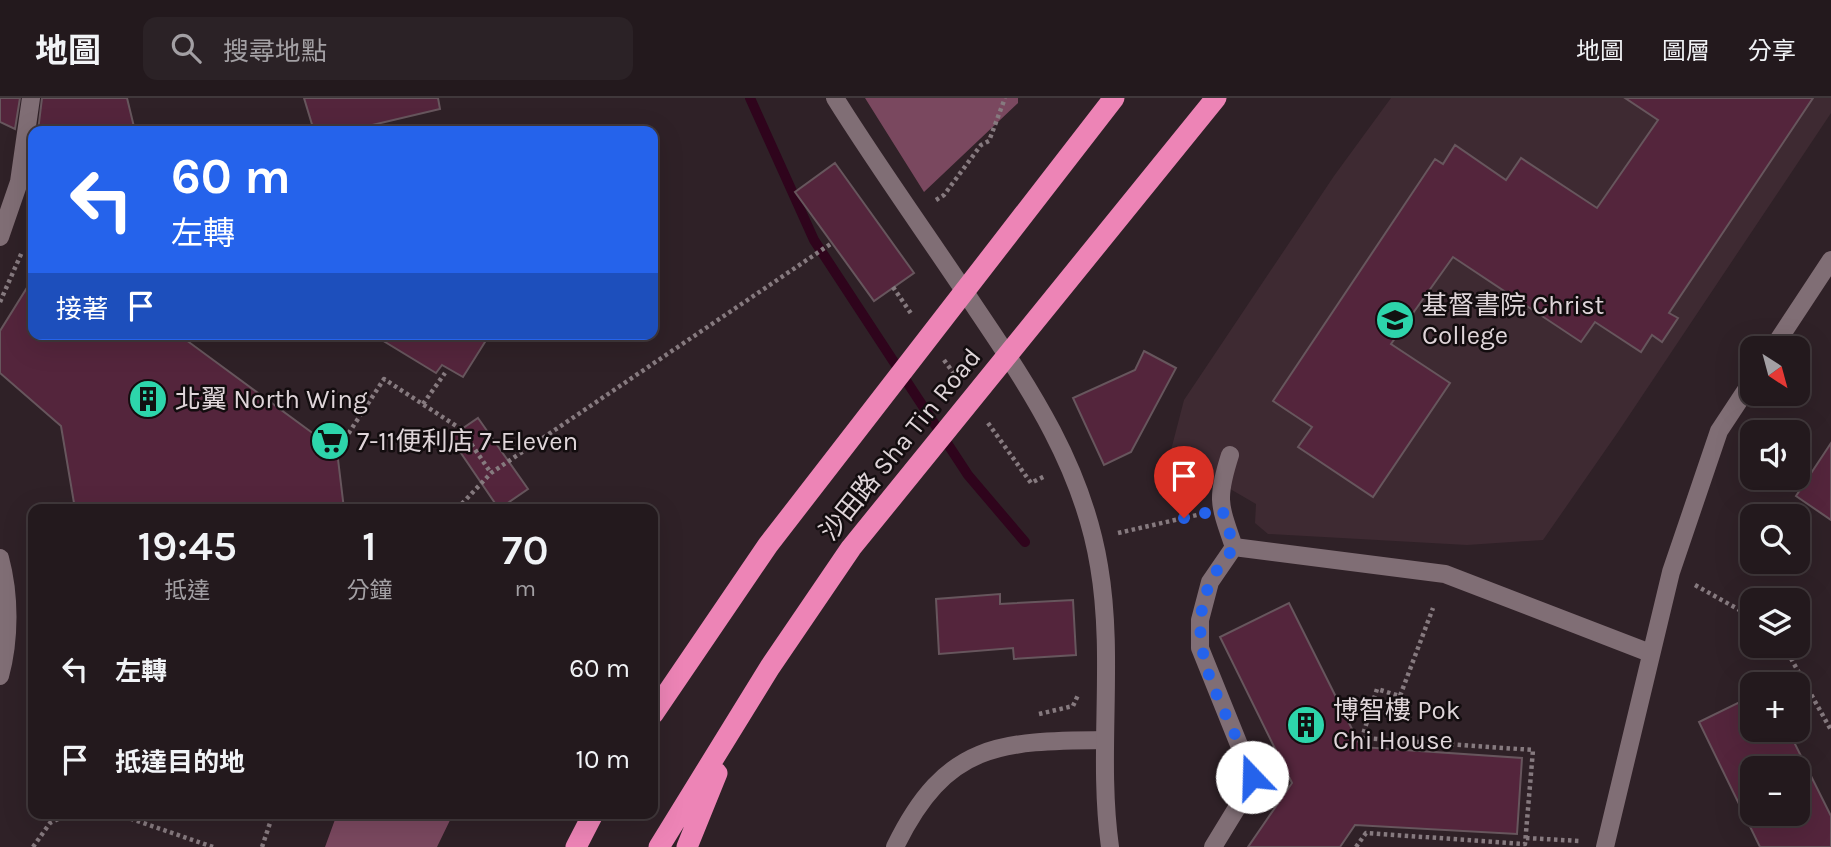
<!DOCTYPE html>
<html lang="zh-TW">
<meta charset="utf-8">
<style>
:root{--surface:#23191d;--page:#2b2226;--text:#f1f3f6;--muted:#a3a0a4;--line:#40383b}
body{margin:0;font-family:Karla,"Noto Sans TC",sans-serif;background:var(--page);color:var(--text);height:100vh;display:flex;flex-direction:column;font-size:26px;white-space:nowrap}
*{box-sizing:border-box;margin:0}
p{font-size:23px;color:var(--muted)}
.icon{flex:none;width:38px;height:38px;fill:none;stroke:currentColor;stroke-width:2;stroke-linecap:round;stroke-linejoin:round}
.map{position:relative;flex:1;overflow:hidden}
.sheet{position:absolute;left:28px;top:406px;width:630px;height:315px;display:flex;flex-direction:column;background:var(--surface);border-radius:14px;box-shadow:0 7px 28px #0002,0 0 0 2px var(--line)}
.sheet>*{flex:none}
.guide{position:absolute;left:28px;top:28px;width:630px;height:214px;border-radius:14px;box-shadow:0 7px 28px #0002,0 0 0 2px var(--line);background:#2563eb;color:#fff;overflow:hidden}
.needle{width:46px;rotate:144deg}
.fabs{position:absolute;left:1740px;top:238px;display:grid;gap:14px}
.fabs a{display:grid;place-items:center;width:70px;height:70px;border-radius:14px;background:var(--surface);box-shadow:0 7px 28px #0002,0 0 0 2px var(--line);font-size:35px}
.pin{position:absolute;display:grid;place-items:center;width:60px;height:60px;color:#fff;margin:-72px -30px;border-radius:50% 50% 50% 0;rotate:-45deg;box-shadow:0 0 7px #0007}
.pin .icon{rotate:45deg}
.me{position:absolute;width:77px;margin:-38px;rotate:339deg;stroke-linejoin:round;filter:drop-shadow(0 0 5px #0008)}
.turn{display:flex;align-items:center;gap:24px;height:147px;padding:0 28px;font-size:32px}
.turn .icon{width:91px;height:91px;stroke-width:2.5}
.turn b{display:block;font-size:49px;line-height:60px}
.then{display:flex;align-items:center;height:66px;padding:0 28px;background:#0003;gap:14px;font-size:26px}
.eta{display:flex;justify-content:space-evenly;align-items:center;height:119px;text-align:center}
.eta b{font-size:42px;font-weight:600;line-height:49px}
ul{padding:0;list-style:none}
li{display:flex;align-items:center;gap:21px;height:91px;padding:0 28px}
li div{flex:1}
li b{display:block;font-size:26px}
li em{font-style:normal}
header{display:flex;align-items:center;gap:42px;box-sizing:border-box;height:98px;padding:0 35px;background:var(--surface);border-bottom:2px solid var(--line)}
header strong{font-size:33px}
nav{display:flex;gap:38px;margin-inline-start:auto;font-size:24px}
.search{width:490px;height:63px;background:var(--page);display:flex;align-items:center;gap:18px;box-sizing:border-box;padding:0 24px;border-radius:14px;color:var(--muted);font-size:26px}
.map>svg:first-child{display:block}
.built{fill:#3e2a32}
.forest{fill:#7a485f}
.lines{fill:none;stroke-linecap:round;stroke-linejoin:round}
.stream{stroke:#2f041c;stroke-width:10}
.building{fill:#54253c;stroke:#67565d;stroke-width:2;fill-rule:evenodd}
.path{stroke:#867a7f;stroke-width:4.5;stroke-dasharray:3.5 3.5;stroke-linecap:butt}
.lane{stroke:#806e75;stroke-width:18}
.street{stroke:#806e75;stroke-width:18}
.secondary{stroke:#806e75;stroke-width:18}
.highway{stroke:#ed84b6;stroke-width:21}
.route{stroke:#2563eb;stroke-width:12;stroke-dasharray:0 21.6}
.labels{text-anchor:middle;stroke-width:5;stroke-linejoin:round;paint-order:stroke}
.poi-label{font-size:26px;fill:#dfd5d9;stroke:#130d0f;text-anchor:start}
.street-label{font-size:26px;fill:#dfd5d9;stroke:#130d0f}
</style>
<header>
<strong>地圖</strong>
<div class="search"><svg class="icon" aria-label="search" viewBox="0 0 24 24"><circle cx="10" cy="10" r="6"/><path d="M15 15l6 6"/></svg>搜尋地點</div>
<nav><a>地圖</a><a>圖層</a><a>分享</a></nav>
</header>
<div class="map">
<svg width="1831" height="749" viewBox="0 0 1831 749">
<rect width="100%" height="100%" fill="#2f2127"/>
<path class="built" d="M1391,0h440v15l-213,319 -75,108 -76,5 -199,-11 -13,-11 1,-19 -86,-50 14,-54 150,-224z"/>
<path class="forest" d="M865,0h153v5l-94,89z
M337,716h116l-16,33h-112z"/>
<g class="lines">
<path class="stream" d="M750,0l64,142 154,235 57,67"/>
</g>
<path class="building" d="M0,0h20l-5,31 -15,-7z
M42,0h85l8,33h-97z
M304,0h134l2,11 -72,17 1,5h-55z
M1625,0h188l-144,215 9,5 -16,24 -10,-7 -11,17 -46,-30 -14,20 -128,-85 -62,87 59,39 -77,114 -75,-50 14,-20 -39,-26 162,-242 8,5 12,-19 51,35 15,-22 76,50 61,-88z
M835,65l79,110 -40,28 -79,-109z
M33,180v56h151l2,6 151,111 7,58h-269l-14,-83 -61,-53v-42z
M372,236h118l-27,43 -21,-12 -6,8z
M1144,253l32,17 -45,84 -27,13 -31,-67 62,-28z
M478,320l50,71 -29,20 -49,-72z
M1831,345v77l-35,-24z
M1000,496v10l73,-4 3,55 -62,4 -1,-11 -74,6 -3,-55z
M1289,505l72,144 161,11 -5,76 -162,-9 -15,22h-92l44,-64 -72,-146z
M1752,598v34h36l43,86v31h-71l-61,-125zM1752,670h45v46h-45z"/>
<g class="lines">
<path class="path" d="M936,102l8,-5 37,-50 8,-4 16,-43
M893,189l19,28
M0,204l22,-50
M944,262l11,15
M423,306l22,-31
M988,325l43,60 14,-7
M337,353l47,-72 77,50 30,44
M457,411l34,-36 341,-230
M1118,435l79,-18
M1695,487l57,32
M1784,548l47,84
M1039,616l34,-8 5,-11
M117,716l96,33
M1526,740l54,3
M33,749l17,-24 18,-9
M262,749l11,-33
M1356,749l10,-14 159,11 8,-94 -171,-12 15,-49 23,7 33,-88"/>
<path class="lane" d="M1773,250l58,-88
M1230,357c-14,44 -11,49 4,92
M1213,749l36,-59 3,-11 -52,-129v-28l10,-38 24,-35 211,27 205,79
M1605,749l66,-275 48,-141 33,-50"/>
<path class="street" d="M895,749c51,-105 105,-106 210,-107"/>
<path class="secondary" d="M835,0c45,72 95,141 142,212 54,80 106,158 122,256 16,93 -2,188 11,281
M0,139l19,-55 12,-84
M0,460c10,37 10,81 0,118"/>
<path class="highway" d="M653,616l115,-169 346,-447
M576,749l17,-33
M659,749l111,-180 81,-119 365,-450
M687,749l30,-74"/>
</g>
<g class="lines">
<path class="route" d="M1184,420l38,-9 12,38c-7,11 -19,23 -24,36 -31,71 21,128 42,194"/>
</g>
<defs>
<symbol id="school-disc" viewBox="-11 -11 22 22"><circle r="9.5" fill="#2dd5ab" stroke="#130d0f"/><path d="M0-5L7-2L0 1L-7-2ZM-4 1L0 2.5L4 1V4Q0 6-4 4Z" fill="#111"/></symbol>
<symbol id="building-disc" viewBox="-11 -11 22 22"><circle r="9.5" fill="#2dd5ab" stroke="#130d0f"/><path d="M-4-6H4V6H1V3H-1V6H-4ZM-2.5-4.3h1.7v1.8h-1.7ZM.8-4.3h1.7v1.8H.8ZM-2.5-1h1.7V.8h-1.7ZM.8-1h1.7V.8H.8Z" fill="#111"/></symbol>
<symbol id="supermarket-disc" viewBox="-11 -11 22 22"><circle r="9.5" fill="#2dd5ab" stroke="#130d0f"/><path d="M-6-5.5h2.5l.6 2H6L4.5 2H-2.5L-4.4-4H-6ZM-1.5 3.2a1.3 1.3 0 1 0 .1 0ZM3 3.2a1.3 1.3 0 1 0 .1 0Z" fill="#111"/></symbol>
</defs>
<g fill-rule="evenodd">
<use href="#school-disc" x="1373" y="200" width="44" height="44"/>
<use href="#building-disc" x="126" y="279" width="44" height="44"/>
<use href="#supermarket-disc" x="308" y="321" width="44" height="44"/>
<use href="#building-disc" x="1284" y="605" width="44" height="44"/>
</g>
<g class="labels">
<g class="poi-label">
<text x="1422" y="216">基督書院 Christ<tspan x="1422" dy="30">College</tspan></text>
<text x="175" y="310">北翼 North Wing</text>
<text x="357" y="352">7-11便利店 7-Eleven</text>
<text x="1333" y="621">博智樓 Pok<tspan x="1333" dy="30">Chi House</tspan></text>
</g>
<g class="street-label">
<text transform="translate(900 346) rotate(-51)" y="9">沙田路 Sha Tin Road</text>
</g>
</g>
</svg>
<div class="fabs">
<a><svg class="needle" viewBox="-14 -14 28 28"><path d="M0-13l5 13h-10z" fill="#e53935"/><path d="M0 13l5-13h-10z" fill="#a3a0a4"/></svg></a>
<a><svg class="icon" aria-label="sound" viewBox="0 0 24 24"><path d="M4 9h4l5-4v14l-5-4H4zM17 9q2 3 0 6"/></svg></a>
<a><svg class="icon" aria-label="search" viewBox="0 0 24 24"><circle cx="10" cy="10" r="6"/><path d="M15 15l6 6"/></svg></a>
<a><svg class="icon" aria-label="layers" viewBox="0 0 24 24"><path d="M12 4l9 5-9 5-9-5zM3 14l9 5 9-5"/></svg></a>
<a>+</a>
<a>−</a>
</div>
<div class="pin" style="left:1184px;top:420px;background:#d93025"><svg class="icon" aria-label="arrive" viewBox="0 0 24 24"><path d="M6 21V4h12l-3 4 3 4H6"/></svg></div>
<svg class="me" style="left:1252px;top:679px" viewBox="-20 -20 40 40"><circle r="19" fill="#fff"/><path d="M0-13L10 11 0 6-10 11z" fill="#2563eb"/></svg>
<div class="guide">
<div class="turn"><svg class="icon" aria-label="left" viewBox="0 0 24 24"><path d="M17 20v-9H6M10 6l-5 5 5 5"/></svg><div><b>60 m</b>左轉</div></div>
<div class="then">接著<svg class="icon" aria-label="arrive" viewBox="0 0 24 24"><path d="M6 21V4h12l-3 4 3 4H6"/></svg></div>
</div>
<section class="sheet">
<div class="eta">
<div><b>19:45</b><p>抵達</p></div>
<div><b>1</b><p>分鐘</p></div>
<div><b>70</b><p>m</p></div>
</div>
<ul>
<li><svg class="icon" aria-label="left" viewBox="0 0 24 24"><path d="M17 20v-9H6M10 6l-5 5 5 5"/></svg><div><b>左轉</b></div><em>60 m</em></li>
<li><svg class="icon" aria-label="arrive" viewBox="0 0 24 24"><path d="M6 21V4h12l-3 4 3 4H6"/></svg><div><b>抵達目的地</b></div><em>10 m</em></li>
</ul>
</section>
</div>
